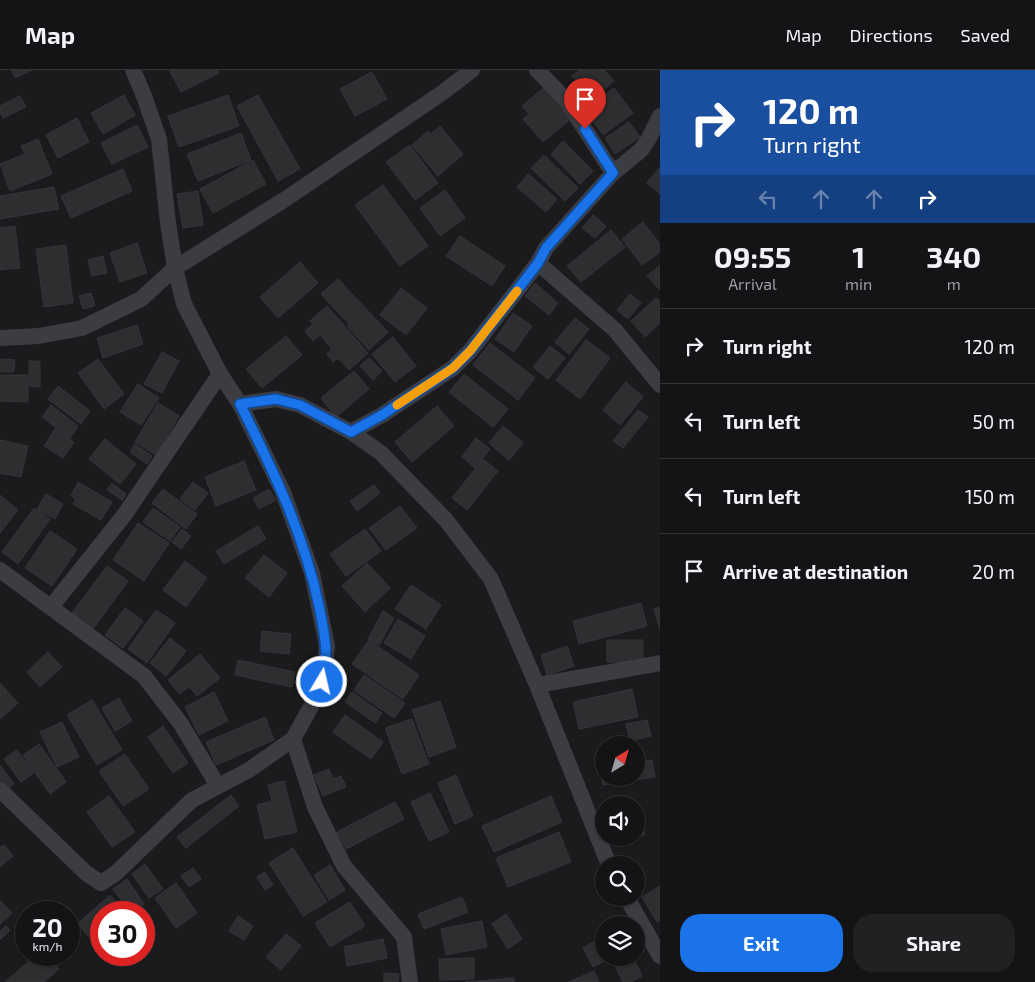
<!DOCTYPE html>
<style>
:root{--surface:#141416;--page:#212123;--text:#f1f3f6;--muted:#9d9ea1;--line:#333335;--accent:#1a73e8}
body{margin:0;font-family:"Exo 2",sans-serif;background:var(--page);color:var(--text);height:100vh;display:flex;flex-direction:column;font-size:19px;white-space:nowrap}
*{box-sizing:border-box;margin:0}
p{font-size:16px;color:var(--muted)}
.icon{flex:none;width:28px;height:28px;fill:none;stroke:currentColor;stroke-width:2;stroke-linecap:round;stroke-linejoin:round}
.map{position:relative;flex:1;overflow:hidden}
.details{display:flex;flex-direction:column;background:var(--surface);width:375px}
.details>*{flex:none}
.top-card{background:#1a4fa0;color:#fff;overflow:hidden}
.needle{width:32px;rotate:37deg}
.fabs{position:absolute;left:595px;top:666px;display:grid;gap:10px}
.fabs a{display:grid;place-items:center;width:50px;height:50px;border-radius:50%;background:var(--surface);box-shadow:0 1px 4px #0004,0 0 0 1px var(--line);font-size:25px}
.speed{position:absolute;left:15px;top:831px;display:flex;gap:10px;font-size:25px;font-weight:700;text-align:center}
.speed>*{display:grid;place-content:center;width:65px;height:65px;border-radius:50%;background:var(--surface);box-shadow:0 1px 4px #0004,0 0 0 1px var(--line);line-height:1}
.speed small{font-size:12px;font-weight:400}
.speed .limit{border:8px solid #d22;background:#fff;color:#111}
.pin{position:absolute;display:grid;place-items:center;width:42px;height:42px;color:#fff;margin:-51px -21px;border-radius:50% 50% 50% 0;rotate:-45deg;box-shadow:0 0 5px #0007}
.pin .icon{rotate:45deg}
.me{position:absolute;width:55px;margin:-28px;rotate:9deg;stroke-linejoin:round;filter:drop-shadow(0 0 4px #0008)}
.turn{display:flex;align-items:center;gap:18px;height:105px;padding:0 20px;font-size:22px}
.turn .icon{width:65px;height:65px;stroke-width:2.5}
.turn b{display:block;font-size:35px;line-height:42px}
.lanes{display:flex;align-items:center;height:48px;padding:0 20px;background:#0003;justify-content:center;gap:25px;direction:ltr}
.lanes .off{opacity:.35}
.eta{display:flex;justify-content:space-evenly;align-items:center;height:85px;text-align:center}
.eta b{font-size:30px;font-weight:700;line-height:35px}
.action{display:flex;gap:10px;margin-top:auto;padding:10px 20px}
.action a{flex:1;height:58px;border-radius:20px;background:var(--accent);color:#fff;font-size:20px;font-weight:700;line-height:58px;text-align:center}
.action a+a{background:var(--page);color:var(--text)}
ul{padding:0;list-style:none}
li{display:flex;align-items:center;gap:15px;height:75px;padding:0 20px;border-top:1px solid var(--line)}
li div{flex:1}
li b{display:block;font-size:19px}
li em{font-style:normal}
header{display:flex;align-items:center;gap:30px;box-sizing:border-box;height:70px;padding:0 25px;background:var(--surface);border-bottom:1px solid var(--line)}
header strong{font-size:24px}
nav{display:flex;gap:28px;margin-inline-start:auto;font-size:18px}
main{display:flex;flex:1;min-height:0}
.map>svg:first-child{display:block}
.building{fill:#2e2e31;stroke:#353539}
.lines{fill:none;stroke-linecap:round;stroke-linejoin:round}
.minor{stroke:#3c3d42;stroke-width:16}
.route-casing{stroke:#114b97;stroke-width:12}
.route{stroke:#1a73e8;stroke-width:9}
.slow{stroke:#f59e0b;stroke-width:9}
</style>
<header>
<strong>Map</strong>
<nav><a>Map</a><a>Directions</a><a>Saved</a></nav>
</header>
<main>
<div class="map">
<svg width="660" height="912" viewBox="0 0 660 912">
<rect width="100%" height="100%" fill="#1b1b1d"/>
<path class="building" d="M11,0h21l-17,8z
M169,0h48l2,3 -38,19z
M580,0h24l10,11 -23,19 -19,-24z
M372,2l15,27 -32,17 -15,-27z
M547,15l27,31 -31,26 -20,-23 6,-5 -7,-8z
M614,18l19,25 -30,22 -19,-26z
M124,25l11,20 -32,19 -12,-21z
M228,25l11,31 -60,21 -11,-31z
M258,25l42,74 -22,12 -41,-75z
M20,26l6,11 -23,11 -3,-6v-6z
M77,48l12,24 -31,16 -12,-23z
M629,52l11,15 -25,17 -10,-16z
M137,55l11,22 -36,17 -11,-21z
M440,56l23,28 -25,22 -26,-31 16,-14 3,3z
M241,63l10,27 -53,21 -11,-27z
M38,69l14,35 -42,17 -10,-27 25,-10 -4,-8z
M563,71l30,30 -13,13 -29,-30z
M410,75l28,38 -23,17 -29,-38z
M544,85l34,33 -13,13 -34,-33z
M253,90l13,24 -53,29 -13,-24z
M660,97v27l-13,-11z
M123,99l9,22 -61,27 -10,-22z
M528,104l29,25 -11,13 -29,-25z
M383,115l45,61 -28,20 -45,-61z
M54,117l5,22 -59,10v-23z
M445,120l20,28 -25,18 -20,-28z
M198,121l5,34 -20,3 -6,-34z
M593,145l13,11 -11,12 -13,-10z
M643,152l17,22v8l-18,13 -20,-26z
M15,156l5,42 -20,2v-42z
M611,160l14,17 -44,35 -14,-16z
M460,166l45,30 -13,20 -46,-30z
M137,173l10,30 -27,9 -10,-29z
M66,175l7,58 -29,4 -8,-58z
M103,186l4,17 -15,3 -4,-16z
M300,192l18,21 -40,35 -18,-21z
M660,195v25l-13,-14z
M338,209l50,53 -19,18 -22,-24 2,-2 -28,-30z
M535,213l23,20 -9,12 -24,-19z
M401,218l26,20 -21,27 -26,-20z
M91,223l4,13 -12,3 -4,-13z
M630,224l11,9 -13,16 -11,-9z
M656,228l4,3v22l-15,14 -14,-16z
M327,236l41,47 -19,17 -11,-12 -5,4 -6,-8 5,-5 -12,-14 -7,6 -8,-10 8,-7 -3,-3z
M513,243l19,13 -18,26 -19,-13z
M575,248l14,11 -20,25 -14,-12z
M137,255l6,19 -40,14 -6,-20z
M286,266l16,19 -40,33 -16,-19z
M393,267l23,29 -21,16 -23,-28z
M586,270l24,18 -30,41 -24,-19z
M490,273l45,35 -17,22 -45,-35z
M550,276l15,12 -17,21 -15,-12z
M162,282l17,9 -17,32 -18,-9z
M369,288l13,13 -9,9 -13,-14z
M0,289l15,1 -1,12h-14z
M98,289l26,35 -20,15 -26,-36z
M29,291h11v26l-11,-1z
M354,301l15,18 -33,28 -15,-19z
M464,304l44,35 -15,18 -44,-35z
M0,305h28v27l-28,-1z
M626,312l17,15 -23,28 -17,-15z
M138,314l21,14 -18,27 -21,-13z
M58,316l32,25 -9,13 -33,-25z
M158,333l21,13 -23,39 -21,-13z
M51,335l27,21 -8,12 -28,-21z
M437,336l17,20 -42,36 -17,-20z
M638,340l10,7 -25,31 -10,-7z
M503,356l20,17 -14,17 -20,-17z
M55,359l19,13 -11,16 -19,-12z
M476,368l14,11 -15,19 -13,-11z
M105,369l31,25 -16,20 -31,-25z
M0,370l28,6 -7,31 -21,-4z
M135,374l17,12 -5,8 -17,-12z
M483,389l15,12 -31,39 -15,-12z
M244,391l12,29 -40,16 -11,-29z
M78,412l34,20 -11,18 -28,-16 3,-5 -5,-3z
M193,412l15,11 -13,17 -15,-11z
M112,413l14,11 -4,6 -15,-10z
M374,415l6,8 -23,18 -7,-10z
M163,419l34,25 -11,15 -34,-26z
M269,419l7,11 -17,9 -6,-11z
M46,424l17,10 -8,15 -18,-10z
M0,425l18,15 -18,23z
M400,436l17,22 -31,22 -17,-22z
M34,438l16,11 -32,45 -16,-12z
M153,438l27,19 -10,14 -27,-19z
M138,453l31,20 -25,38 -31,-21z
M258,456l8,13 -42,25 -8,-13z
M182,459l9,7 -10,13 -9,-7z
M365,459l16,22 -35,25 -16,-22z
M50,461l27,18 -25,37 -27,-18z
M264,485l23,18 -18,24 -24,-19z
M185,491l22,17 -21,29 -23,-17z
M367,493l23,25 -25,24 -23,-26z
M107,496l21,15 -35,48 -21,-16z
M411,515l30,20 -15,24 -31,-20z
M641,533l6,23 -68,18 -6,-23z
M660,537v23l-6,-21z
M125,538l18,13 -20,27 -18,-13z
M156,540l19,13 -28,40 -19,-14z
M383,541l11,7 -15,27 -11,-6z
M398,549l27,17 -14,23 -27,-16z
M262,561l29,3 -2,20 -29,-3z
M170,568l16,13 -20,25 -16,-13z
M369,570l50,35 -16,24 -51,-35z
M607,570h36v22h-36z
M567,576l7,20 -27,9 -6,-20z
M48,582l14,15 -22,20 -13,-15z
M200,584l20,24 -23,18 -8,-9 -10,7 -11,-14z
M238,590l57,12 -3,15 -57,-12z
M364,605l41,28 -11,15 -40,-28z
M335,612l10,5 -5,11 -10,-5z
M0,613l18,20 -18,16z
M632,619l6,28 -59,12 -6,-27z
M214,622l14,29 -29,14 -14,-28z
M352,622l30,21 -7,10 -30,-21z
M119,628l13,23 -17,10 -13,-23z
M92,630l30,50 -25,15 -30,-50z
M440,631l16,46 -27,10 -17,-47z
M345,645l38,27 -12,17 -38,-27z
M265,647l9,23 -58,25 -10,-23z
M412,649l17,45 -27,10 -17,-46z
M647,650l4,16 -21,5 -4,-17z
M62,652l17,35 -22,10 -17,-35z
M163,656l25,37 -15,10 -25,-36z
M39,674l27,38 -16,12 -27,-39z
M17,680l17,23 -13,9 -17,-23z
M125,684l24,35 -26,17 -24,-35z
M652,690l3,17 -52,8 -3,-17h4v10h32v-16z
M0,695l14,19 -10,7 -4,-6z
M329,699l4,10 8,-3 5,11 -23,9 -9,-21z
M456,705l17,41 -18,8 -17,-41z
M284,711l13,51 -32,7 -8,-34 15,-4 -4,-16z
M430,723l19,39 -20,9 -18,-39z
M231,725l8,11 -53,42 -9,-11z
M109,726l26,36 -23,15 -25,-35z
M551,726l11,26 -68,30 -12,-26z
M395,732l9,17 -58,30 -9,-17z
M638,738l7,27 -9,2v-28z
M559,762l12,30 -63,25 -12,-29z
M614,768h22l-20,5z
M4,775l9,11 -13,11v-19z
M293,778l34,54 -24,14 -34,-53z
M145,794l18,25 -14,9 -17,-24z
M330,795l15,25 -16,10 -15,-25z
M193,798l8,11 -12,8 -8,-11z
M265,802l8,13 -8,5 -8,-13z
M127,809l17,25 -12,8h-2l-17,-23z
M176,813l21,30 -21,15 -21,-30z
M660,816v35l-3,1 -15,-25z
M110,825l15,17h-24v23l-8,6 -16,-17z
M462,827l6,15 -44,17 -6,-15z
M0,830l12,13 -12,11z
M350,832l15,24 -35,21 -15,-24z
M506,844l16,25 -14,10 -16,-25z
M238,846l15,10 -9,14 -15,-9z
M482,851l5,26 -41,8 -5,-26z
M6,856l4,4 -10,10v-9z
M286,864l15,12 -20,24 -15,-13z
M604,866v22h6l-17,9 -10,-19z
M383,869l4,19 -40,8 -3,-19z
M36,885h10l13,14 -15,13h-39z
M474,888v21l-34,1 -1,-21z
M616,888h17l9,18 -12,6h-7l-11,-22z
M594,901l5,11h-31z
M384,903l15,1 -1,8h-14z
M514,908v4h-49z"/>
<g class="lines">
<path class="minor" d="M133,0l11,26 15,43 9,84 7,45 9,36 36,70 20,30 43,88 29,81 15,73 -3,26 -5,20 -26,47 22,68 29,59 60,71 6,45
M537,0l29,30 47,73
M660,46l-12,24 -7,10 -28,23 -67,75 -8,15 77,67 45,55
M0,268l39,-2 43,-8 59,-29 34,-31 109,-68 158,-107 30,-23
M240,334l36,-5 24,6 51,27 30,21 65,67 45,59 46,106 72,180
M351,362l31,-17 71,-47 17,-17 68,-88
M0,500l144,106 37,48 37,62
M51,537l74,-93 95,-140
M537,615l123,-22
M0,720l86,83 15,10 14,-9 77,-74 57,-30 44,-31
M627,828l33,58"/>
</g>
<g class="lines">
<defs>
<path id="route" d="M322,612c7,-30 3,-46 -3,-76 -15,-72 -46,-136 -79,-202l36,-5 24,6 51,27 31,-17 71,-47 17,-17 68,-88 8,-15 67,-75 -28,-44"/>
</defs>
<use href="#route" class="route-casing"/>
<use href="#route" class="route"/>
<path class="slow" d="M397,335l56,-37 17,-17 47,-60"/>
</g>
</svg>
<div class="fabs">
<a><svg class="needle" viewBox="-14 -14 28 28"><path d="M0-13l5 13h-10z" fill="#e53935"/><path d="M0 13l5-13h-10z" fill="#9d9ea1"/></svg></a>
<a><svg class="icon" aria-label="sound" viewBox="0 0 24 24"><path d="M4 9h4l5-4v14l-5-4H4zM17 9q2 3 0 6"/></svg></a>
<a><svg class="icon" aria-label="search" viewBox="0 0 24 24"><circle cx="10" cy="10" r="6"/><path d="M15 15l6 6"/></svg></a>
<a><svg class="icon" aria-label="layers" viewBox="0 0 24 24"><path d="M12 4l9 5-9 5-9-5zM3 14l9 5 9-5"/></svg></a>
</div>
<div class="speed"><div>20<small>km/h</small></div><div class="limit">30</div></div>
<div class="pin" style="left:585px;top:59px;background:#d93025"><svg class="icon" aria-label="arrive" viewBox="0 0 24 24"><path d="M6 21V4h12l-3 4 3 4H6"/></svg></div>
<svg class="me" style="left:322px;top:612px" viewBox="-20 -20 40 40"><circle r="17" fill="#1a73e8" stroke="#fff" stroke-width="3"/><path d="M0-11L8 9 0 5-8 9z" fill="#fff"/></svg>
</div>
<section class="details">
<div class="top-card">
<div class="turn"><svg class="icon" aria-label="right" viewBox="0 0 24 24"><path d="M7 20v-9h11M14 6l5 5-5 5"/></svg><div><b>120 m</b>Turn right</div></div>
<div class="lanes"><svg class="icon off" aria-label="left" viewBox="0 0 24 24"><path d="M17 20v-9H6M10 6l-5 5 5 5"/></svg><svg class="icon off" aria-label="ahead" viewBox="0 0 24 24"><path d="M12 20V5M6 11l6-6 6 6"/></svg><svg class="icon off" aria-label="ahead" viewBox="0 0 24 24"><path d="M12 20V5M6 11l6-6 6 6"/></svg><svg class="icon" aria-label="right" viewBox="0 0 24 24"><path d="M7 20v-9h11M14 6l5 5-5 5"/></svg></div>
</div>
<div class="eta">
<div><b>09:55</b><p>Arrival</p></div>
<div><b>1</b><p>min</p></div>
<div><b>340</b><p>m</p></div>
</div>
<ul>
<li><svg class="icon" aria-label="right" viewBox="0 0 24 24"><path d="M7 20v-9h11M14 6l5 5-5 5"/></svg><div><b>Turn right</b></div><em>120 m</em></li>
<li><svg class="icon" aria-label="left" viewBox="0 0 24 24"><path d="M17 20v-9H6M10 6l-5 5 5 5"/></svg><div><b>Turn left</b></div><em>50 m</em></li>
<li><svg class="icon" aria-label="left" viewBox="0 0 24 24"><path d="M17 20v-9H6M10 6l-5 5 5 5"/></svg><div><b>Turn left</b></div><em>150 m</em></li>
<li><svg class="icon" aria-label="arrive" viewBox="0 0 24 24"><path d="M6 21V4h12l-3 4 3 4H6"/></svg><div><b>Arrive at destination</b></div><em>20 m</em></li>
</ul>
<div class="action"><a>Exit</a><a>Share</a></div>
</section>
</main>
